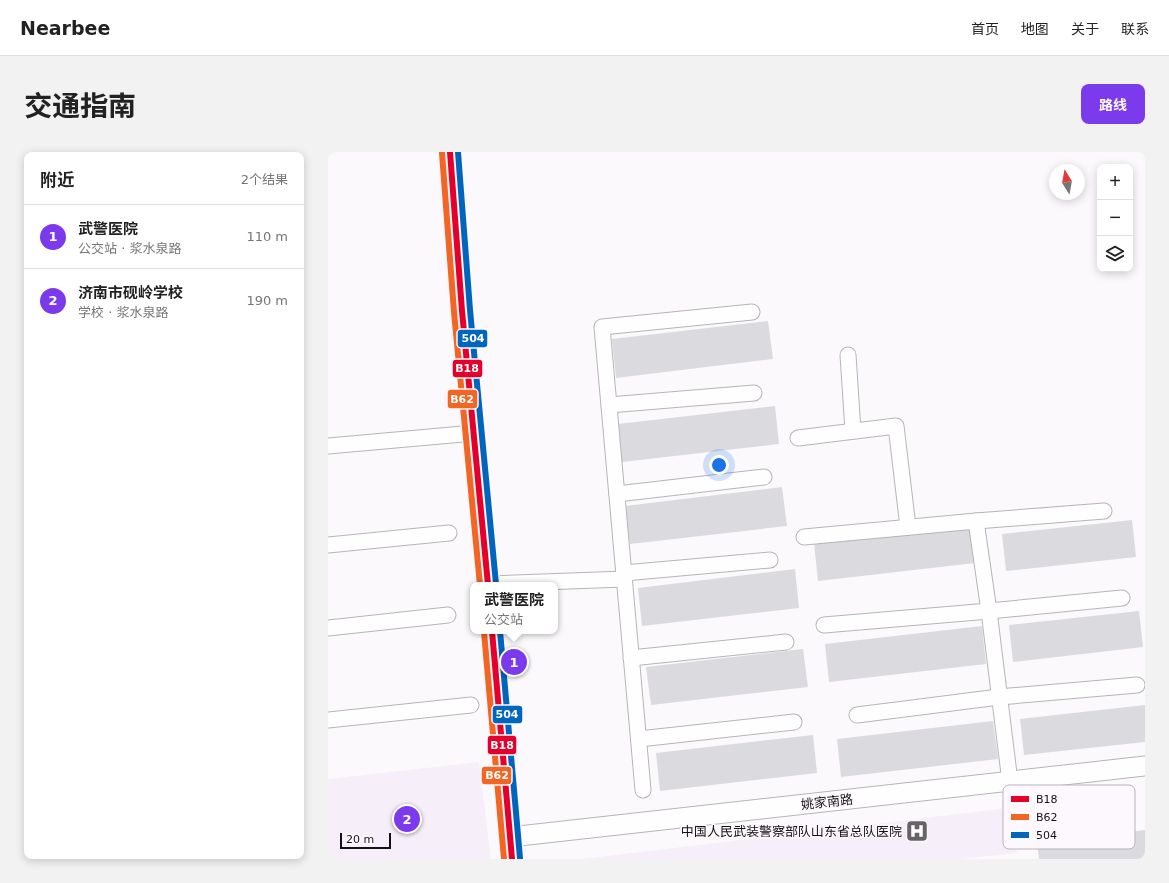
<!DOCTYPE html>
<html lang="zh">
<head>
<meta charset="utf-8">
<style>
	body { margin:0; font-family:"DejaVu Sans","Noto Sans SC",sans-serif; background:#f2f2f2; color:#222 }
	.controls { position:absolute; right:12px; top:12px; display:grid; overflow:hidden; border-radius:8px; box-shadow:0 2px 10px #0003 }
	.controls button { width:36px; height:36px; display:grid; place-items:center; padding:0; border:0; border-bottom:1px solid #e0e0e0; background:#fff; color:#222; font:20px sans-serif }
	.compass { position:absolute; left:721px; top:12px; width:36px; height:36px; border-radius:50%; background:#fff; box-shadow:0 2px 10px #0003; rotate:349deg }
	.scale { position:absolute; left:12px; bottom:10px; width:51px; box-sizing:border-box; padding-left:4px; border:2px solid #151116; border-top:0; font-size:11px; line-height:14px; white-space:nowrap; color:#151116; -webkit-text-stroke:3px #fdf8fe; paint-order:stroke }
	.you { position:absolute; left:391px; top:313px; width:14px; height:14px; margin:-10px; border:3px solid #fff; border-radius:50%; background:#1a73e8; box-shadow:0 0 0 6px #1a73e833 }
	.badge { display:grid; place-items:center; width:26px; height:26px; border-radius:50%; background:#7c3aed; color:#fff; font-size:13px; font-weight:700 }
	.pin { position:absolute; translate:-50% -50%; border:2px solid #fff; box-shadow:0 1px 4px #0006 }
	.popup { position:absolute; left:142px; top:430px; width:88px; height:52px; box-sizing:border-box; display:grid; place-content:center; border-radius:8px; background:#fff; filter:drop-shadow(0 1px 3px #0005); font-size:13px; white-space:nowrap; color:#767676 }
	.popup b { font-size:15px; color:#222 }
	.popup::after { content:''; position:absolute; left:50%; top:100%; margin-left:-8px; border:8px solid transparent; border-top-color:#fff }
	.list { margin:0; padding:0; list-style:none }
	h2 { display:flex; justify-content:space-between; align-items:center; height:52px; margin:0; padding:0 16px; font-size:17px }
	h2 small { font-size:13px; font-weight:400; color:#767676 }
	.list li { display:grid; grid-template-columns:26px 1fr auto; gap:12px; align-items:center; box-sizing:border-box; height:64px; padding:0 16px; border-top:1px solid #e0e0e0 }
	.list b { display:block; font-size:15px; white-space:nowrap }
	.list p { margin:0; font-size:13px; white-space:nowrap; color:#767676 }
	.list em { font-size:13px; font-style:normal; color:#767676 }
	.icon { flex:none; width:22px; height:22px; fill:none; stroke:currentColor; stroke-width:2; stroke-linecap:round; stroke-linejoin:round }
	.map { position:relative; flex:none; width:817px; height:707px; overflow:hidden; border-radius:8px }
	header { display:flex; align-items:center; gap:24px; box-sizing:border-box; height:56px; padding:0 20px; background:#fff; border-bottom:1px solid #e0e0e0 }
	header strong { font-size:19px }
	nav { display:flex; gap:22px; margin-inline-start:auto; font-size:14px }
	.intro { display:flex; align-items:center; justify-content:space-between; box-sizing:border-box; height:96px; padding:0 24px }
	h1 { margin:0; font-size:28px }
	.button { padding:10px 18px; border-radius:8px; background:#7c3aed; color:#fff; font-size:14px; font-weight:700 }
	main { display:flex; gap:24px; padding:0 24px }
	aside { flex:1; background:#fff; border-radius:8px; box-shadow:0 2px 10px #0003 }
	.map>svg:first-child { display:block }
	.built { fill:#f6eef9 }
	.building { fill:#dbdadf }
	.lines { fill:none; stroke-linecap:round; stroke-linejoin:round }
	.minor-casing { stroke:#b7b4b8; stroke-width:17 }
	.tertiary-casing { stroke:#b7b4b8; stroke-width:21 }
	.secondary-casing { stroke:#b7b4b8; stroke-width:23 }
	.minor { stroke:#fffeff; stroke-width:15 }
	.tertiary { stroke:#fffeff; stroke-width:19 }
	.secondary { stroke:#fffeff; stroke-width:21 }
	.bus-1-casing { stroke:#fdf8fe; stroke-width:9 }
	.bus-2-casing { stroke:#fdf8fe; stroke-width:9 }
	.bus-3-casing { stroke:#fdf8fe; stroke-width:9 }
	.bus-1 { stroke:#e4002b; stroke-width:6 }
	.bus-2 { stroke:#f26522; stroke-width:6 }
	.bus-3 { stroke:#0065bd; stroke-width:6 }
	.labels { text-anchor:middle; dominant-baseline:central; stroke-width:3; stroke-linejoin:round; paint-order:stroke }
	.street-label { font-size:13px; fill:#151116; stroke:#fdf8fe }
	.poi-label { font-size:13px; fill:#151116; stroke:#fdf8fe; text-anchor:end }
	.key { fill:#fdf8fe; stroke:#b7b3b8; stroke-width:1 }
	.key-label { font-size:11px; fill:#151116 }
	.line-badge { stroke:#fdf8fe; stroke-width:1.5 }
	.badge-label { font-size:11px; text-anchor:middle; font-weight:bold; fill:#fff }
</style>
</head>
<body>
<header>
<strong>Nearbee</strong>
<nav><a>首页</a><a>地图</a><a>关于</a><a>联系</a></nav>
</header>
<div class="intro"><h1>交通指南</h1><a class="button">路线</a></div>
<main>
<aside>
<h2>附近<small>2个结果</small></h2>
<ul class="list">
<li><span class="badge">1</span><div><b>武警医院</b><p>公交站 · 浆水泉路</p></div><em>110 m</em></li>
<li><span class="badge">2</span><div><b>济南市砚岭学校</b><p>学校 · 浆水泉路</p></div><em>190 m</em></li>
</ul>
</aside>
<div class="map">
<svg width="817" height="707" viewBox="0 0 817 707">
	<rect width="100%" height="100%" fill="#fcf9fd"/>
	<g class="built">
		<polygon points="151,610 163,707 0,707 0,627"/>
		<polygon points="680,656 689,701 632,707 254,707"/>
	</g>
	<g class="building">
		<polygon points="440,169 445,207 288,226 284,187"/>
		<polygon points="447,254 451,292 294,310 290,272"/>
		<polygon points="454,335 459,374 302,392 297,354"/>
		<polygon points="804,368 808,405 678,419 674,382"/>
		<polygon points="643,373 647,411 490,429 486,391"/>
		<polygon points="467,417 471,456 314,474 310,436"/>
		<polygon points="811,459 815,495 685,510 681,473"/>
		<polygon points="654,474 658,512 501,530 497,492"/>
		<polygon points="475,497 480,535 323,553 318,515"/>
		<polygon points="817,553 817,590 696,603 692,567"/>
		<polygon points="665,569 670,607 513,625 509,587"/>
		<polygon points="485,583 489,621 332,639 328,601"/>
		<polygon points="817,678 817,707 711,707 709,691"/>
	</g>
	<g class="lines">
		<g class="minor-casing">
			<g id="minor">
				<polyline points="520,203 525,279"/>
				<polyline points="281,253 426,241"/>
				<polyline points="470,286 568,274 580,375"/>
				<polyline points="0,294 146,281"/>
				<polyline points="289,342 436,325"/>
				<polyline points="648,369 661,459 682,630"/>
				<polyline points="476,385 648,369 776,359"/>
				<polyline points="0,393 121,381"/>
				<polyline points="296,421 442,408"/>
				<polyline points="160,432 297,427"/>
				<polyline points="496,473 661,459 794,446"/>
				<polyline points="0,476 120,463"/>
				<polyline points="303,506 458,490"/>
				<polyline points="529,563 671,545 809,533"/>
				<polyline points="0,568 143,553"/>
				<polyline points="311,587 466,570"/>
				<polyline points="315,638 274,175 424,160"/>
			</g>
		</g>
		<g class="tertiary-casing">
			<polyline id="tertiary" points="182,685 817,614"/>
		</g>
		<g class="secondary-casing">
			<g id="secondary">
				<polyline points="122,0 134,159 160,433"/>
				<polyline points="164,479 184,707"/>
			</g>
		</g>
		<use href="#minor" class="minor"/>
		<use href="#tertiary" class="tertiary"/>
		<use href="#secondary" class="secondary"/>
		<g class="bus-1-casing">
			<g id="bus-1">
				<polyline points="122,0 134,159 160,433"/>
				<polyline points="164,479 184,707"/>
			</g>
		</g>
		<g class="bus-2-casing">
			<g id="bus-2">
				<polyline points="114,1 126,160 152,433"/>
				<polyline points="156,480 176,707"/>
			</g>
		</g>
		<g class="bus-3-casing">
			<g id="bus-3">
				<polyline points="130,0 142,158 168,432"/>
				<polyline points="172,479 192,706"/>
			</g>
		</g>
		<use href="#bus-1" class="bus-1"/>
		<use href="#bus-2" class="bus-2"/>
		<use href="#bus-3" class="bus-3"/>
	</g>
	<defs>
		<g id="hospital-square" transform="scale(1.15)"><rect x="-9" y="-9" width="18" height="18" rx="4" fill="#666267" stroke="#fdf8fe"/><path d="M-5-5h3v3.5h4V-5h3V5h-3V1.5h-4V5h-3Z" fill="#fff"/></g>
	</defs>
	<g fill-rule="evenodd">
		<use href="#hospital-square" x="589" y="679"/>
	</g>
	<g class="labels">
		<g class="street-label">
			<text transform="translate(499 650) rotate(-6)">姚家南路</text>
		</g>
		<g class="poi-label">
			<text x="574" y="679">中国人民武装警察部队山东省总队医院</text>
		</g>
	</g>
	<rect x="675" y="633" width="132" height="64" rx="6" class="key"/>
	<rect x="683" y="644" width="18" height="6" fill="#e4002b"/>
	<rect x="683" y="662" width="18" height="6" fill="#f26522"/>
	<rect x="683" y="680" width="18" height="6" fill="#0065bd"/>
	<g class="key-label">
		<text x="708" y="651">B18</text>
		<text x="708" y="669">B62</text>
		<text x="708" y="687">504</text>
	</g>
	<g class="line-badge">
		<rect x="129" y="177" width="31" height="19" rx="4" fill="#0065bd"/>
		<rect x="124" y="207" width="31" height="19" rx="4" fill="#e4002b"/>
		<rect x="119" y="237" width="31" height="20" rx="4" fill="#f26522"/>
		<rect x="164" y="553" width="31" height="19" rx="4" fill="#0065bd"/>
		<rect x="159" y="583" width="30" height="20" rx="4" fill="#e4002b"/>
		<rect x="153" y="614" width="31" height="19" rx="4" fill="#f26522"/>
	</g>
	<g class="badge-label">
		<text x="145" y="190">504</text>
		<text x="139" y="220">B18</text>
		<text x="134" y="251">B62</text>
		<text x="179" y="566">504</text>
		<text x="174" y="597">B18</text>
		<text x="169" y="627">B62</text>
	</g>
</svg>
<div class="controls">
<button>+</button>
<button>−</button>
<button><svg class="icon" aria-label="layers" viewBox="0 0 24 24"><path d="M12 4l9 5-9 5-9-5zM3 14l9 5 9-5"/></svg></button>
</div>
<svg class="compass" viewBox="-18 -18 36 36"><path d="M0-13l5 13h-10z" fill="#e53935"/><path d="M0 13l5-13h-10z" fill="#767676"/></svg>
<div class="scale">20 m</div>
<div class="you"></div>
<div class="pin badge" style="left:186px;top:510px">1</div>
<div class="popup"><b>武警医院</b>公交站</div>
<div class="pin badge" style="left:79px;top:667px">2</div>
</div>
</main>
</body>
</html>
